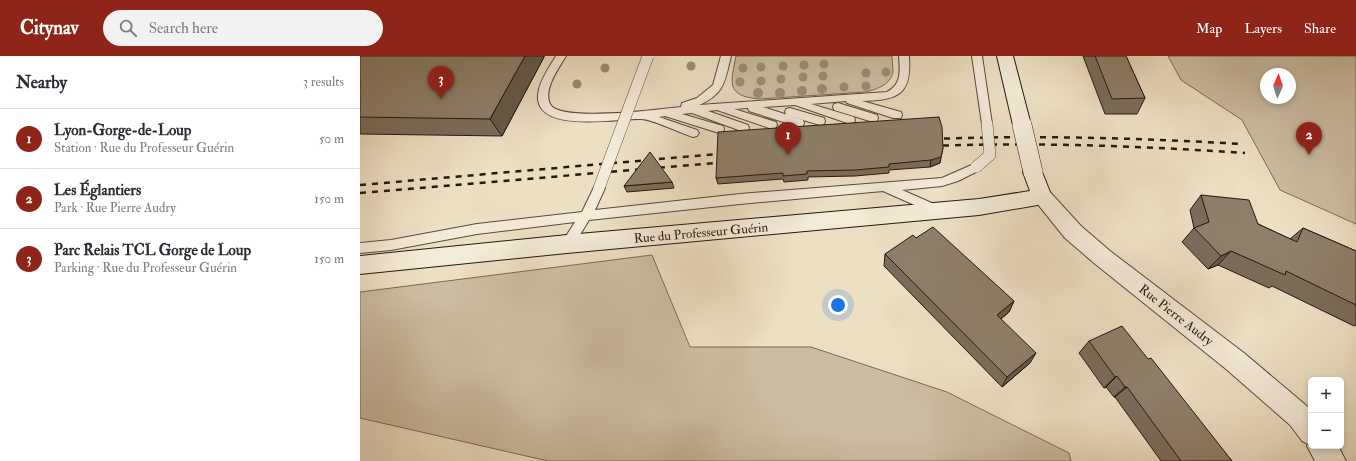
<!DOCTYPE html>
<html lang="en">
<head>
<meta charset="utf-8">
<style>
	body { margin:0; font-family:"IM FELL Double Pica",serif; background:#f2f2f3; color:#2b2b33 }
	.controls { position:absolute; right:12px; bottom:12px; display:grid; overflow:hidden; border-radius:6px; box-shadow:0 2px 6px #0003 }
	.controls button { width:36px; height:36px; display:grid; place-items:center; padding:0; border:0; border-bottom:1px solid #e1e1e2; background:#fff; color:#2b2b33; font:20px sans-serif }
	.compass { position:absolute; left:900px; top:12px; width:36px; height:36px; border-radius:50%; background:#fff; box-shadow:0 2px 6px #0003; rotate:3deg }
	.you { position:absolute; left:478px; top:249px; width:14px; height:14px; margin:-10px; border:3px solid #fff; border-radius:50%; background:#1a73e8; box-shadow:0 0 0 6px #1a73e833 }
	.badge { display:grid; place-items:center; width:26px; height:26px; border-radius:50%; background:#8f2418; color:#fff; font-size:13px; font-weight:700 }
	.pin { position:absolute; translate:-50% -33px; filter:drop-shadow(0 1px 2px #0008) }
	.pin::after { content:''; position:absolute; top:21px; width:14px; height:12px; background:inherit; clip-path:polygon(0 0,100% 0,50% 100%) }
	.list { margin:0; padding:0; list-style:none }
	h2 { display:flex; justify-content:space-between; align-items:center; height:52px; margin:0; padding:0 16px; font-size:17px }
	h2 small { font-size:13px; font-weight:400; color:#7c7c81 }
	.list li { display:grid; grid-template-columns:26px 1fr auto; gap:12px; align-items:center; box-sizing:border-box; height:60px; padding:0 16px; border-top:1px solid #e1e1e2 }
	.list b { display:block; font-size:15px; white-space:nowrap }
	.list p { margin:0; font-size:13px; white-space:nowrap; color:#7c7c81 }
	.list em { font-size:13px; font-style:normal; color:#7c7c81 }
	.icon { flex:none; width:22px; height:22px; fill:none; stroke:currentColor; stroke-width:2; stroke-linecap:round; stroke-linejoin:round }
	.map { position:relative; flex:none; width:996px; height:405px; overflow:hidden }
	header { display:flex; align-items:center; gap:24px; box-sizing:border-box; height:56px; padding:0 20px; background:#8f2418; color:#fff }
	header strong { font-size:19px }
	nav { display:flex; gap:22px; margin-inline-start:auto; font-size:14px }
	.search { width:280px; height:36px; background:#f2f2f3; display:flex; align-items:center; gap:10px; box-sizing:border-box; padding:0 14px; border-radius:22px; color:#7c7c81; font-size:15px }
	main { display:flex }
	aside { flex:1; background:#fff }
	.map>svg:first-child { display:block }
	.green { fill:#cbbda3; stroke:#796a57; fill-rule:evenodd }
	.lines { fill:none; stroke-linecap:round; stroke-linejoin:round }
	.service-casing { stroke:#584a39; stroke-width:2 }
	.tertiary-casing { stroke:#584a39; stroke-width:2 }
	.secondary-casing { stroke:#27180b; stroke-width:2 }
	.service { fill:#f3ead7; fill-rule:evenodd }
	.tertiary { fill:#f3ead7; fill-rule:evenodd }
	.secondary { fill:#f3ead7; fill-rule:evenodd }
	.rail { stroke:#27180b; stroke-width:2.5; stroke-dasharray:6 6; stroke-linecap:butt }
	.service-bridge-casing { stroke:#584a39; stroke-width:12; stroke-linecap:butt }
	.secondary-bridge-casing { stroke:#27180b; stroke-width:20; stroke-linecap:butt }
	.service-bridge { stroke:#f3ead7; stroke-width:11 }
	.secondary-bridge { stroke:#f3ead7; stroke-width:19 }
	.tree { fill:#9b8d77 }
	.wall { fill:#796d5b; stroke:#27180b }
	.shaded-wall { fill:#63594a; stroke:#27180b }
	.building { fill:#8d7f6a; stroke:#27180b }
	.labels { text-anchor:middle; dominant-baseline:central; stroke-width:4; stroke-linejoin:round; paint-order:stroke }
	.street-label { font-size:13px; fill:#27180b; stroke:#f3ead7 }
</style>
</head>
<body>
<header>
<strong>Citynav</strong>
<div class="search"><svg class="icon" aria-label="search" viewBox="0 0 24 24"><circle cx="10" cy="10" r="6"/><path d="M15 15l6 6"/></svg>Search here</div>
<nav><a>Map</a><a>Layers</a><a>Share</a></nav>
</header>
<main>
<aside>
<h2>Nearby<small>3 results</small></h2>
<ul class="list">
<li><span class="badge">1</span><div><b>Lyon-Gorge-de-Loup</b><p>Station · Rue du Professeur Guérin</p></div><em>50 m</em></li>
<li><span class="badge">2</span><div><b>Les Églantiers</b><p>Park · Rue Pierre Audry</p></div><em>150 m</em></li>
<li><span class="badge">3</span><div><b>Parc Relais TCL Gorge de Loup</b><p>Parking · Rue du Professeur Guérin</p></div><em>150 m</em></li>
</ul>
</aside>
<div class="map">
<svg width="996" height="405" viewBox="0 0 996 405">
	<rect width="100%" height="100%" fill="#ecdfc2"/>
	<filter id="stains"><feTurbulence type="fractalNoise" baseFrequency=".005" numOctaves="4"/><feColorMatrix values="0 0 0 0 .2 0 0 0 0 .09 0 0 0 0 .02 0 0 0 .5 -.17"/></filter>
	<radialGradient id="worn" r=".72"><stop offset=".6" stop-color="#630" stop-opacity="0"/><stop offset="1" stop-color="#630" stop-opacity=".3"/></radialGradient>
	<g class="green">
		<path d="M376,0H532C532,5 533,11 533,16C531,29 515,34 505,36L399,43C365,40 371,26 376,0Z"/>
		<path d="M808,0H996V168L920,134L882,64L821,24ZM906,18H930V42H906Z"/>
		<polygon points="292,199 330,291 451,291 587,336 709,397 711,405 188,405 0,362 0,236"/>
	</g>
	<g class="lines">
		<g class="service-casing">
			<g id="service">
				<path d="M196,0H206C199,12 183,33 190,48C199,67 301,53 321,51L322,47L337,42L353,29L361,0H371C365,24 365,38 339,49L527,36C542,28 540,15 539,0H549C552,39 538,44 502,45L541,56L542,59L541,62H533L487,47L486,45L451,48L494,61L495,64L494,67L490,68L435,49L403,51L443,64L444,67L443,70L439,71L389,55L388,52L374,53L416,66L417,69L416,72L412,73L357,54L348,55L388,69L389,72L388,75L384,76L332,57L322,58L363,70L364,73L363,76L359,77L305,60L299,61L337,74L339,77L337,80L333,81C320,77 292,63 281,63C258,62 167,80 179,33C182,21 190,10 196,0Z"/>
				<polygon points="612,0 622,0 632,68 631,71 623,71 622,68"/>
				<polygon points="478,47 517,59 518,62 517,65 513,66 474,54 473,51 474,48"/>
				<polygon points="430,52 464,62 465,65 464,68 460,69 426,59 425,56 426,53"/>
				<polygon points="616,107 620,108 622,111 620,114 598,125 582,130 542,134 581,151 583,154 581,157 577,159 523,135 380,148 229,164 212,192 207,193 202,192 201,188 215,166 117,178 31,194 0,197 0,187 31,184 117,168 222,156 235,129 239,127 243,129 245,132 235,154 380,138 582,122"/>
			</g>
		</g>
		<g class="tertiary-casing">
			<polygon id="tertiary" points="682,133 689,135 721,170 750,195 884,297 948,351 951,354 951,390 978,390 986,405 955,405 947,390 948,388 942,385 930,369 866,313 734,207 705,182 672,141 675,135"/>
		</g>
		<g class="secondary-casing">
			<g id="secondary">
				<polygon points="637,0 653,0 671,69 669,74 662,75 655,74 653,69"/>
				<polygon points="673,109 680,111 692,141 689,147 619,159 207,197 0,218 0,200 207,179 619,143 670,135 663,116 666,111"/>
			</g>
		</g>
		<use href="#service" class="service"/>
		<use href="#tertiary" class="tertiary"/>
		<use href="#secondary" class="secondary"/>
		<g class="rail">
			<path d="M572,83C676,79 779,82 882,88"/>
			<path d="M571,90C676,86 780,90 885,97"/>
			<polyline points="0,129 369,97"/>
			<polyline points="0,137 368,106"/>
		</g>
		<g class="service-bridge-casing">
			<g id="service-bridge">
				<polyline points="616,111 630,99 627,68"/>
				<polyline points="239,132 288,0"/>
			</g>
		</g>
		<g class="secondary-bridge-casing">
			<polyline id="secondary-bridge" points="662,69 673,116"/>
		</g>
		<use href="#service-bridge" class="service-bridge"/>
		<use href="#secondary-bridge" class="secondary-bridge"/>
	</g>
	<g class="tree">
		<circle cx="464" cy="8" r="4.5"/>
		<circle cx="444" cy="9" r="4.5"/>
		<circle cx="331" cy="10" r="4.5"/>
		<circle cx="423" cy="10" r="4.5"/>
		<circle cx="401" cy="11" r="4.5"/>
		<circle cx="245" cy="12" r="4.5"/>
		<circle cx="383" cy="12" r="4.5"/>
		<circle cx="526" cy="16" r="4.5"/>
		<circle cx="506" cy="17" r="4.5"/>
		<circle cx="463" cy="20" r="4.5"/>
		<circle cx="443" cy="21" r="4.5"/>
		<circle cx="421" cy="23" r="4.5"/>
		<circle cx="401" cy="25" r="4.5"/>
		<circle cx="380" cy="26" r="4.5"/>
		<circle cx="217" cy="28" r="4.5"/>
		<circle cx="506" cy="30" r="4.5"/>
		<circle cx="484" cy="31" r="4.5"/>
		<circle cx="462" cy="33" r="5"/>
		<circle cx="442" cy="35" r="5"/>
		<circle cx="398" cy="37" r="5"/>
		<circle cx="420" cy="37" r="5"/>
	</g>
	<g class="wall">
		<polygon points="0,0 184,0 184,1 142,80 0,78"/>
		<polygon points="723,0 766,0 785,42 777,58 745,58"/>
		<polygon points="579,61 580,107 570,111 529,114 529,117 495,120 448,121 448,124 424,126 423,123 358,128 356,122"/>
		<polygon points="312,126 314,132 267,136 264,130"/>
		<polygon points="841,139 898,168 930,183 943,172 996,195 996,269 994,270 912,230 909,232 858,209 848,213 822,186 834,172 830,154"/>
		<polygon points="556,182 654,245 649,256 641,263 670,307 642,331 524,210 525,198"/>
		<polygon points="729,285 788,303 872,405 801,405 755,341 754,341 746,331 744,332 719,297"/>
	</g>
	<g class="shaded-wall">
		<polygon points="165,0 184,0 184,1 142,80 130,63"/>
		<polygon points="583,92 580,107 570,111 571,104"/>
		<polygon points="871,195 858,209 848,213 861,200"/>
		<polygon points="654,245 649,256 632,270 637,259"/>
		<polygon points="676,297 670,307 642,331 647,321"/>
		<polygon points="757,320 746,331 744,332 755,321"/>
		<polygon points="765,331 767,331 755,341 754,341"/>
	</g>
	<g class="building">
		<polygon points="0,0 165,0 130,63 0,61"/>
		<polygon points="735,0 766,0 785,42 752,43"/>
		<polygon points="579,61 582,71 583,92 581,101 571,104 529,108 529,111 495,114 447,115 447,118 423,120 423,117 356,122 358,76"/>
		<polygon points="290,96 312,126 264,130"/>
		<polygon points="841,139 889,144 898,168 937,186 943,172 996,195 996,249 926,215 925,219 871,195 861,200 834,172 849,166"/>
		<polygon points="573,171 654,245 637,259 676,297 647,321 525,198 553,179 556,182"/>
		<polygon points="762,270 788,303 791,302 872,405 821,405 767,331 765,331 757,320 755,321 729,285"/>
	</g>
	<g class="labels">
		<g class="street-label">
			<text transform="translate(341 177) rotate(-5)">Rue du Professeur Guérin</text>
			<text transform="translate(816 259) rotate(38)">Rue Pierre Audry</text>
		</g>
	</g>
	<rect width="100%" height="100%" filter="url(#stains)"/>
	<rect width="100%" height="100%" fill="url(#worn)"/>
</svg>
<div class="controls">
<button>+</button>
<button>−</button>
</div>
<svg class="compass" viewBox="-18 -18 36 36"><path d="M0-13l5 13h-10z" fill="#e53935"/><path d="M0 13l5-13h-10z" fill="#7c7c81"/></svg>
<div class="you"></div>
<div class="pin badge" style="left:428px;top:99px">1</div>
<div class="pin badge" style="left:949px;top:99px">2</div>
<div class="pin badge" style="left:81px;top:43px">3</div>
</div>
</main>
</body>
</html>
